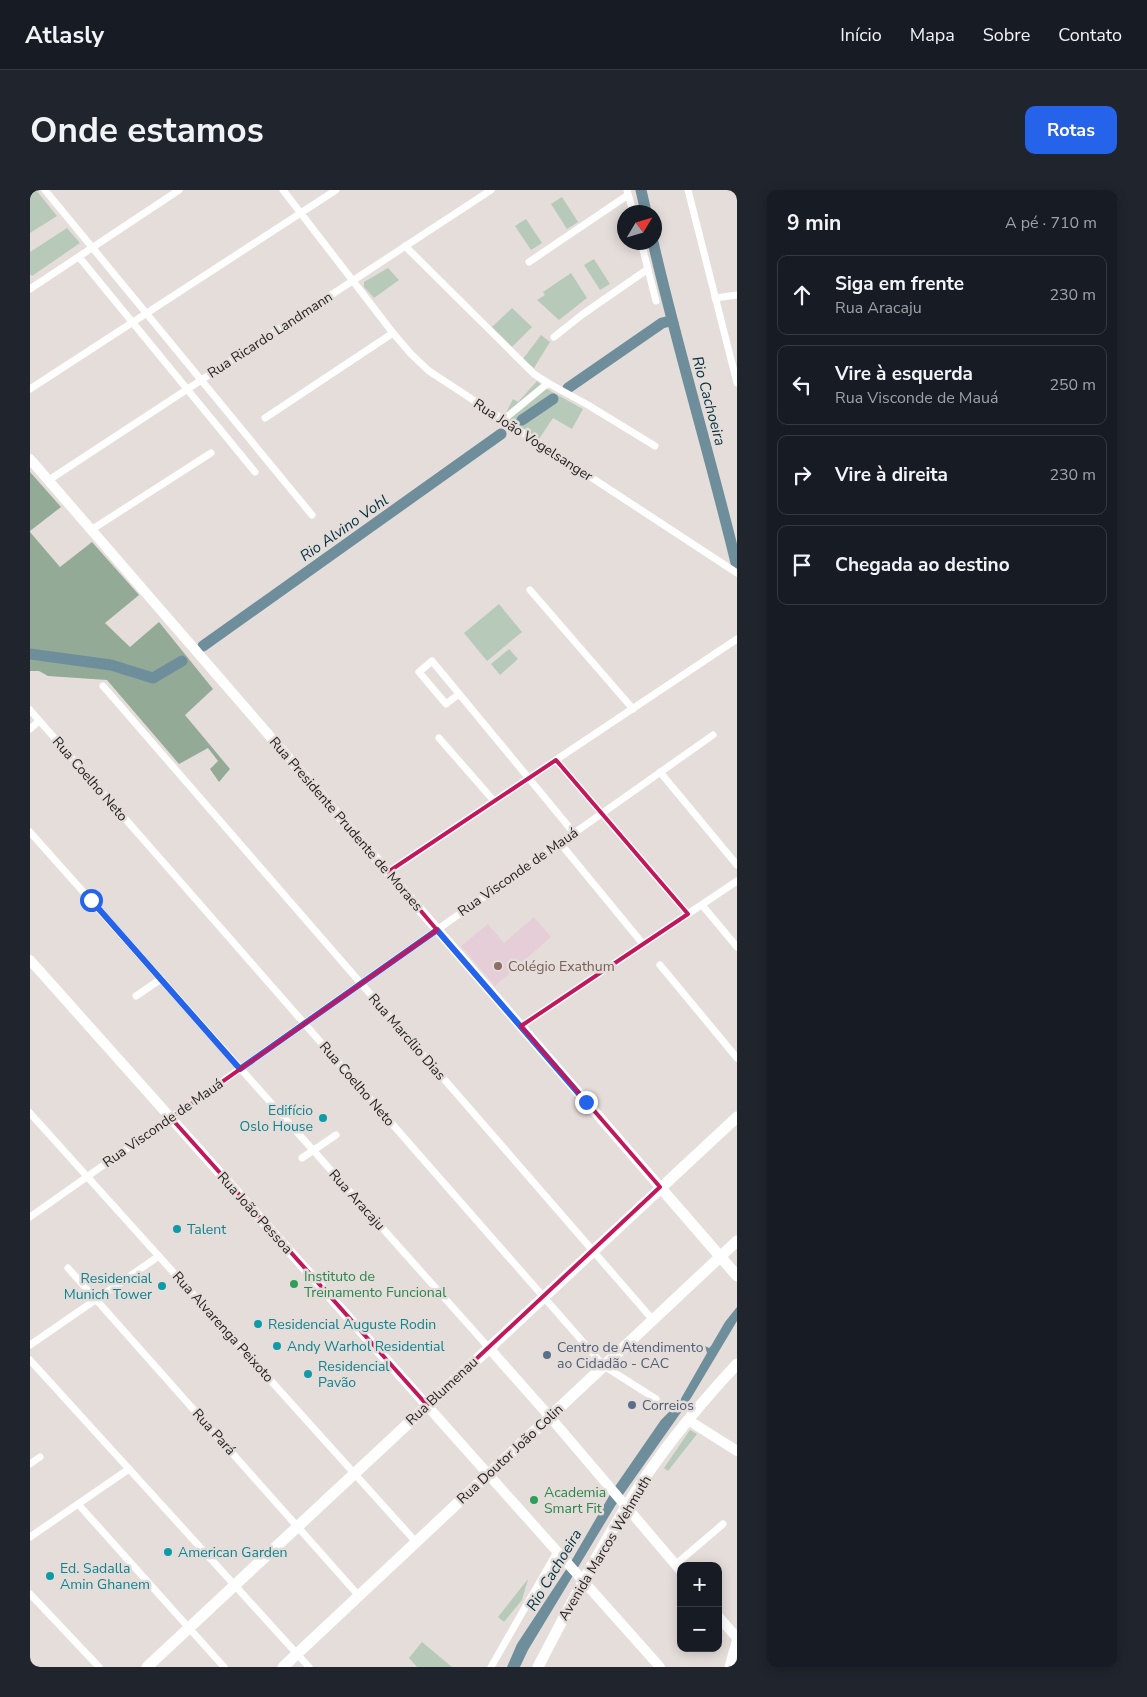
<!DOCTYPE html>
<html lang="pt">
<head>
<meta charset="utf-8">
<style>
	body { margin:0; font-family:"Nunito Sans",sans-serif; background:#20242c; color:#f1f3f6 }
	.controls { position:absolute; right:15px; bottom:15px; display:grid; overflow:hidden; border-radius:10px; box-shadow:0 2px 12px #0003 }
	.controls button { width:45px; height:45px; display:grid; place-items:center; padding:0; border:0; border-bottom:1px solid #363941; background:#171b24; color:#f1f3f6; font:25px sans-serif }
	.compass { position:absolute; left:587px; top:15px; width:45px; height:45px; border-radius:50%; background:#171b24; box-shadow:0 2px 12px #0003; rotate:52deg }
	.stop { position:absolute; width:15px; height:15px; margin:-11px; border:4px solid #2563eb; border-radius:50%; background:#fff }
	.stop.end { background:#2563eb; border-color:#fff; box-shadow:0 1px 5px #0008 }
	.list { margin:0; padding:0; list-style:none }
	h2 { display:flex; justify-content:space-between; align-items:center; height:65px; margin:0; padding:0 20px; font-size:21px }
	h2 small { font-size:16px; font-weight:400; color:#9ea1a6 }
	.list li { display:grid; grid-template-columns:32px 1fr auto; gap:15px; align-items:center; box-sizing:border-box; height:80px; margin:0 10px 10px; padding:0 10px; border:1px solid #363941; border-radius:10px }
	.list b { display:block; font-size:19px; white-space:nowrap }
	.list p { margin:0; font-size:16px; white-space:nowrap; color:#9ea1a6 }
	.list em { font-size:16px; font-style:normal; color:#9ea1a6 }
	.icon { flex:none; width:28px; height:28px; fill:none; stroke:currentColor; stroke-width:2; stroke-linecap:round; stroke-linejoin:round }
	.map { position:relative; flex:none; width:707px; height:1477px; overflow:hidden; border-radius:10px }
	header { display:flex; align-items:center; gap:30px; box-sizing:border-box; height:70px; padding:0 25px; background:#171b24; border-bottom:1px solid #363941 }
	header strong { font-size:24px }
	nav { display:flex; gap:28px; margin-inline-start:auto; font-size:18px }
	.intro { display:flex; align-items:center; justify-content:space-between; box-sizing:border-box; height:120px; padding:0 30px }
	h1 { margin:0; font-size:35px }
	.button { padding:12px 22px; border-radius:10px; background:#2563eb; color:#fff; font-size:18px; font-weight:700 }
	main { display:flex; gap:30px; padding:0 30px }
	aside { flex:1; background:#171b24; border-radius:10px; box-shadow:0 2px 12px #0003 }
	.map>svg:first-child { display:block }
	.education { fill:#e6ced9 }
	.green { fill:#b7cab9 }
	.forest { fill:#93ab96 }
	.water { fill:#6f8e9b }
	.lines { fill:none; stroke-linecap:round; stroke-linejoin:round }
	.river { stroke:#6f8e9b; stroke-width:11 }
	.street { stroke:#fff; stroke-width:7 }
	.secondary { stroke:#fff; stroke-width:10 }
	.primary { stroke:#fff; stroke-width:11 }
	.route { stroke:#2563eb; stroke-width:6 }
	.marked { fill:none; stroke:#c2185b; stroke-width:4; stroke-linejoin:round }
	.education-dot { fill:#8d6e63; stroke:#e5ddda; stroke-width:2 }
	.culture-dot { fill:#0f9aa8; stroke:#e5ddda; stroke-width:2 }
	.leisure-dot { fill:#2e9e5b; stroke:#e5ddda; stroke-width:2 }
	.service-dot { fill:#5c6f8a; stroke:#e5ddda; stroke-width:2 }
	.labels { text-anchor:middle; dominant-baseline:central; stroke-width:5; stroke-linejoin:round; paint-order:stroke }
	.street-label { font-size:14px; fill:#272423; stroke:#e5ddda }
	.education-label { font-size:14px; fill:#785e54; stroke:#e5ddda; text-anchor:start }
	.culture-label { font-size:14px; fill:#0d838f; stroke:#e5ddda; text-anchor:start }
	.leisure-label { font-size:14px; fill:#27864d; stroke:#e5ddda; text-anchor:start }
	.service-label { font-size:14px; fill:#4e5e75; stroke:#e5ddda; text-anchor:start }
	.water-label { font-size:15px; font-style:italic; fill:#00303f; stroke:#e5ddda }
</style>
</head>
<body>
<header>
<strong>Atlasly</strong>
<nav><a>Início</a><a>Mapa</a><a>Sobre</a><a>Contato</a></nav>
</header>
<div class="intro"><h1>Onde estamos</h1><a class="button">Rotas</a></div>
<main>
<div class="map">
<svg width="707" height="1477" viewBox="0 0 707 1477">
	<rect width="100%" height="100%" fill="#e5ddda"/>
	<polygon class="education" points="504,727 521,747 465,796 431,756 458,734 474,753"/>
	<g class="green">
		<polygon points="0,0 6,0 27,26 0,43"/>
		<polygon points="532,7 548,32 537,39 521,14"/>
		<polygon points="496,29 512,53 501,60 485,36"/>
		<polygon points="37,38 50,53 2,86 0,84 0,62"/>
		<polygon points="564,69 580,94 570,100 554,75"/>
		<polygon points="358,78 369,90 344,108 334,97 334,92"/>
		<polygon points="541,83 557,108 529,130 507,110 515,105 513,102"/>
		<polygon points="482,118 502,137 482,157 462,137"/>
		<polygon points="511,145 520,152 504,178 493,169"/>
		<polygon points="507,191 515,198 553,219 542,239 523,228 509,249 474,227 483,209 488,212"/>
		<polygon points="469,414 492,442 457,471 434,443"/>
		<polygon points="479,459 488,469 470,485 461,474"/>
		<polygon points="660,1240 667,1244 638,1281 634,1278"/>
		<polygon points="498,1389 492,1410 474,1432 468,1427"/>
		<polygon points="392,1452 422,1477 387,1477 379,1468"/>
	</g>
	<g class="forest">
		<polygon points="0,282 31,317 0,341"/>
		<polygon points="0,342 30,377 62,352 109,405 75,433 100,457 129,432 183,499 155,525 200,579 189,592 180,579 188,571 178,558 149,574 77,490 18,486 9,481 0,481"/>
	</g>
	<polygon class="water" points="707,1117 707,1131 661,1208 585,1316 498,1460 490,1477 477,1477 487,1454 539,1375 582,1301 631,1230 649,1212 677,1163 675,1156 679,1158 681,1156 695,1132"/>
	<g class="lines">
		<g class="river">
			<polyline points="611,0 616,22"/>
			<path d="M623,52C648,161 681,268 707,377"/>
			<polyline points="538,198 632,133 640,131 643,133"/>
			<polyline points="492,230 523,209"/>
			<polyline points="173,456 471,244"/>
			<polyline points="0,464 81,475 123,488 152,471"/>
		</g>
		<g class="street">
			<polyline points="15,0 282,325"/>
			<polyline points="253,0 363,143 381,164 399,181 707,383"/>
			<polyline points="597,0 603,22"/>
			<polyline points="658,0 707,193"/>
			<polyline points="611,52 626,111"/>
			<polyline points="375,56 504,184 518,193 558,215 625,256"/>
			<polyline points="49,67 225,282"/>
			<polyline points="499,72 598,5"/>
			<polyline points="0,99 149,0"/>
			<polyline points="685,108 707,105"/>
			<polyline points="524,147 553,124 618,79"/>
			<polyline points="0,199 306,0"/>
			<polyline points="235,228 363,143"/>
			<polyline points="473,230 518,193"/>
			<polyline points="19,290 461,0"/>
			<polyline points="61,340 181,263"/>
			<polyline points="500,400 603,519"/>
			<polyline points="73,496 623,1130"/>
			<polyline points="429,504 416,514 389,482 402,471 544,643"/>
			<polyline points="0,520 574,1176 626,1209"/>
			<polyline points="0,539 9,531"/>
			<polyline points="409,548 464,611"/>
			<polyline points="526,570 658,724"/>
			<polyline points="630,582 707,675"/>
			<polyline points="0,642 459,1158"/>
			<polyline points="530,653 613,754"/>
			<polyline points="358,682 707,449"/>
			<polyline points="672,715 707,757"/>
			<polyline points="630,775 707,868"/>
			<polyline points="106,806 131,789"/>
			<polyline points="491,836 707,691"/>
			<polyline points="0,923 386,1352"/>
			<polyline points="272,968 306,945"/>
			<polyline points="0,1027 683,545"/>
			<polyline points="38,1078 329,1406"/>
			<polyline points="0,1155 129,1066"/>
			<polyline points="0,1170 279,1477"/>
			<polyline points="0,1274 10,1267"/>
			<polyline points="48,1314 194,1477"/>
			<polyline points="0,1347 99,1279"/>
			<polyline points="645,1375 693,1334"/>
			<polyline points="0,1404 69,1477"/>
			<polyline points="461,1477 527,1362"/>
		</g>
		<g class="secondary">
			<polyline points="0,269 630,997"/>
			<polyline points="0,770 630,1477"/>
			<polyline points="459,1158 520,1227 651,1381"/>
			<polyline points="658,1230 707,1261"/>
			<polyline points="688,1426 707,1448"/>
		</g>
		<g class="primary">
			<polyline points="630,997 707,1086"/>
			<polyline points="117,1477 707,927"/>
			<polyline points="253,1477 707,1051"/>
			<path d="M508,1477C536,1423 564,1369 596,1317C627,1266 666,1218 707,1174"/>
			<polyline points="700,1477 707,1452"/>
		</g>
	</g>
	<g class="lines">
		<polyline class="route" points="61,710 210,879 407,740 556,912"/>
	</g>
	<path class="marked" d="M526,570L658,724L491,836L630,997L397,1215L141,928L407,740L358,682Z"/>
	<circle class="education-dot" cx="468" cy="776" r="5"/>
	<g class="culture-dot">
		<circle cx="293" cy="928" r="5"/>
		<circle cx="147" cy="1039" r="5"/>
		<circle cx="132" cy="1096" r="5"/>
		<circle cx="228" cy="1134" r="5"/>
		<circle cx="247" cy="1156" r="5"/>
		<circle cx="278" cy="1184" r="5"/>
		<circle cx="138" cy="1362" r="5"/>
		<circle cx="20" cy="1386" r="5"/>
	</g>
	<g class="leisure-dot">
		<circle cx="264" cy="1094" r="5"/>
		<circle cx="504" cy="1310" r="5"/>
	</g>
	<g class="service-dot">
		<circle cx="517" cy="1165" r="5"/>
		<circle cx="602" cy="1215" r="5"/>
	</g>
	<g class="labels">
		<g class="street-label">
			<text transform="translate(240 145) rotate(-33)">Rua Ricardo Landmann</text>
			<text transform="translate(503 250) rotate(33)">Rua João Vogelsanger</text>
			<text transform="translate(60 589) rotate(49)">Rua Coelho Neto</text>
			<text transform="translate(316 634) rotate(49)">Rua Presidente Prudente de Moraes</text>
			<text transform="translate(488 682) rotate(-35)">Rua Visconde de Mauá</text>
			<text transform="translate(377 847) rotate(49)">Rua Marcílio Dias</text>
			<text transform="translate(327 894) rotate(49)">Rua Coelho Neto</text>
			<text transform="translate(133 933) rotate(-35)">Rua Visconde de Mauá</text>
			<text transform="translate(327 1010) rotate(48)">Rua Aracaju</text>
			<text transform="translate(225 1023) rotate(48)">Rua João Pessoa</text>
			<text transform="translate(193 1137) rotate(48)">Rua Alvarenga Peixoto</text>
			<text transform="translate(412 1201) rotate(-43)">Rua Blumenau</text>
			<text transform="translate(184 1242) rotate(48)">Rua Pará</text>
			<text transform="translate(480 1264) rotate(-43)">Rua Doutor João Colin</text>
			<text transform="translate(575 1358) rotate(-59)">Avenida Marcos Wehmuth</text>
		</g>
		<g class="education-label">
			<text x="478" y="776">Colégio Exathum</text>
		</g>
		<g class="culture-label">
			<text x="283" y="920" text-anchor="end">Edifício<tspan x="283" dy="16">Oslo House</tspan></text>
			<text x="157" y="1039">Talent</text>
			<text x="122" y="1088" text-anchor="end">Residencial<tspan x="122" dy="16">Munich Tower</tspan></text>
			<text x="238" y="1134">Residencial Auguste Rodin</text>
			<text x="257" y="1156">Andy Warhol Residential</text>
			<text x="288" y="1176">Residencial<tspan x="288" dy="16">Pavão</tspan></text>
			<text x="148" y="1362">American Garden</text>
			<text x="30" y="1378">Ed. Sadalla<tspan x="30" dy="16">Amin Ghanem</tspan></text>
		</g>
		<g class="leisure-label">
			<text x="274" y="1086">Instituto de<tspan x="274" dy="16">Treinamento Funcional</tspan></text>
			<text x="514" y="1302">Academia<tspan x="514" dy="16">Smart Fit</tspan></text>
		</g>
		<g class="service-label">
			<text x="527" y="1157">Centro de Atendimento<tspan x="527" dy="16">ao Cidadão - CAC</tspan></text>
			<text x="612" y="1215">Correios</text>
		</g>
		<g class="water-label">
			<text transform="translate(679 211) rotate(75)">Rio Cachoeira</text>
			<text transform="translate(314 338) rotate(-35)">Rio Alvino Vohl</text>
			<text transform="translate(524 1380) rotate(-59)">Rio Cachoeira</text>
		</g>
	</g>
</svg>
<div class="controls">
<button>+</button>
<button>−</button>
</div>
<svg class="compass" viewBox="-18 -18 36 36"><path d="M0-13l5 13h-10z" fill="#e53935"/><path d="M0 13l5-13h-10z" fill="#9ea1a6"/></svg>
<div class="stop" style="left:61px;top:710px"></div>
<div class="stop end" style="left:556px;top:912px"></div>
</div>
<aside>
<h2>9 min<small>A pé · 710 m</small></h2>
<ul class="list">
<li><svg class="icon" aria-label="ahead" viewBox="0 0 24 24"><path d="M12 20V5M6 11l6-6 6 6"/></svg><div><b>Siga em frente</b><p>Rua Aracaju</p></div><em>230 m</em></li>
<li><svg class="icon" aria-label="left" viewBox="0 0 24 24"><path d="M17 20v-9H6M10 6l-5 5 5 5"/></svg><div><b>Vire à esquerda</b><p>Rua Visconde de Mauá</p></div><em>250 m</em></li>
<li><svg class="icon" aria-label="right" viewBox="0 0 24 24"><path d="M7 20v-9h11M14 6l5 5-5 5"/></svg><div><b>Vire à direita</b></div><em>230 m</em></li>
<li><svg class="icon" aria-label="arrive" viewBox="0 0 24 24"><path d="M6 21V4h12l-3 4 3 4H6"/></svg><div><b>Chegada ao destino</b></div></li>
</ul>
</aside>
</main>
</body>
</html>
